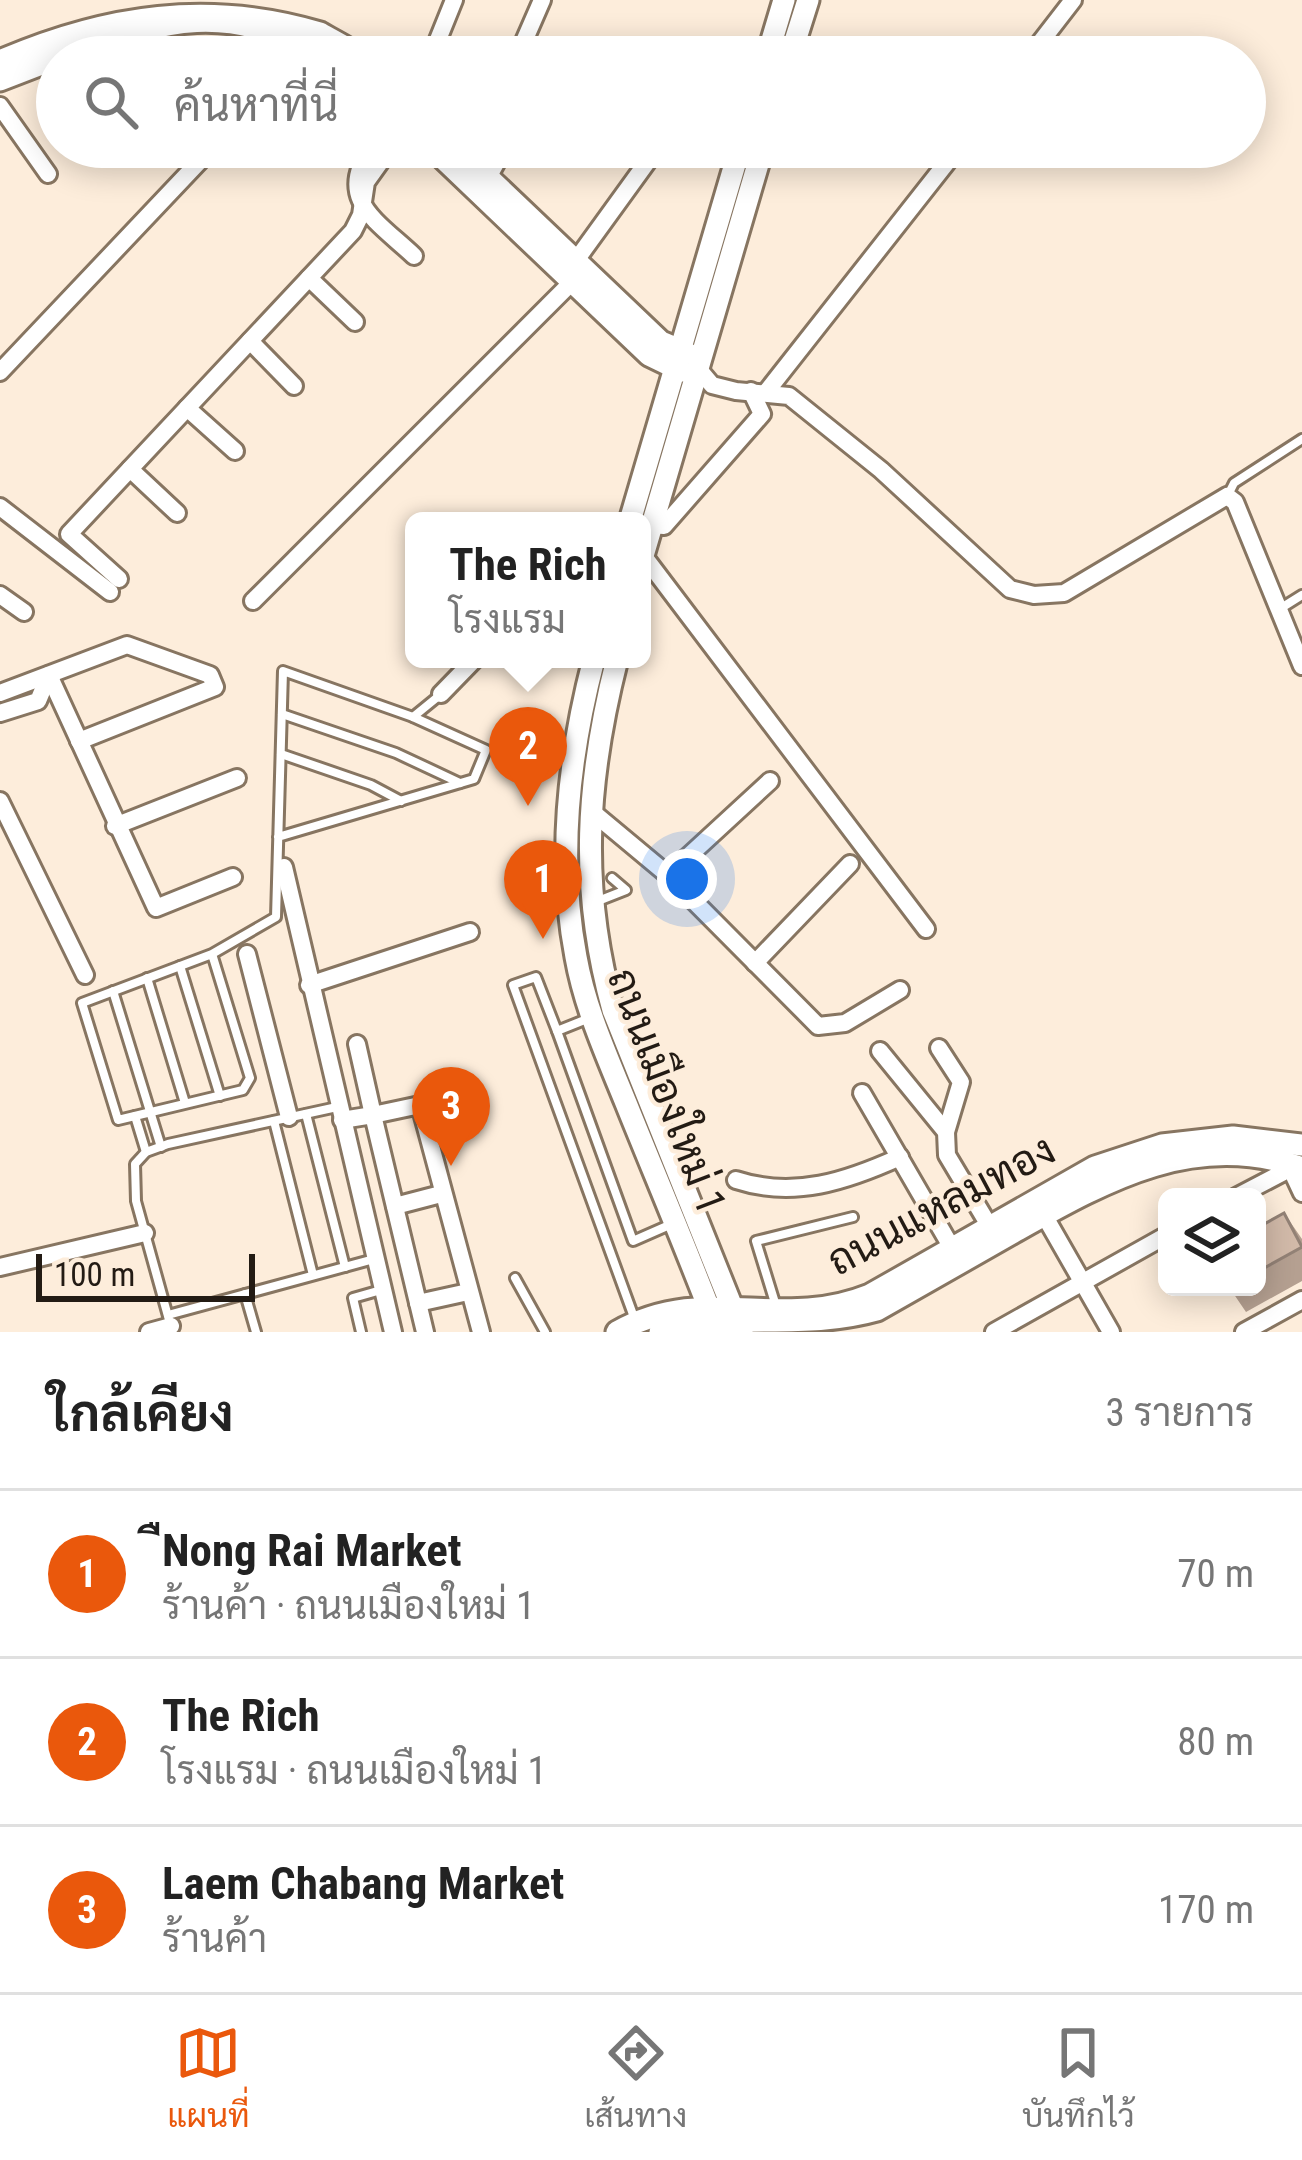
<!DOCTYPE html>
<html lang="th">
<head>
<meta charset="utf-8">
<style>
	body { margin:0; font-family:"Roboto Condensed",Sarabun,sans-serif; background:#f2f2f2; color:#222 }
	.controls { position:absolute; right:36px; bottom:36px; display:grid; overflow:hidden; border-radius:18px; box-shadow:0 6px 30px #0003 }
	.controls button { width:108px; height:108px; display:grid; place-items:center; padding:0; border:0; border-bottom:3px solid #e0e0e0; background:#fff; color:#222; font:60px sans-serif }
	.scale { position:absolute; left:36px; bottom:30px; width:219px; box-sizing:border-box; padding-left:12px; border:6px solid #231b14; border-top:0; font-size:33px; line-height:42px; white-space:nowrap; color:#231b14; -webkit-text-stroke:9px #fdeddb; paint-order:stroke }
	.you { position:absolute; left:687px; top:879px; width:42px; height:42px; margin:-30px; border:9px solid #fff; border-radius:50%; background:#1a73e8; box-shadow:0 0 0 18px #1a73e833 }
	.badge { display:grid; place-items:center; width:78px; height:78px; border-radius:50%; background:#ea580c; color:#fff; font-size:39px; font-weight:700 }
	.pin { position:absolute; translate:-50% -99px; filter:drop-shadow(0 3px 6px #0008) }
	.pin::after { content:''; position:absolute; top:63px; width:42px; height:36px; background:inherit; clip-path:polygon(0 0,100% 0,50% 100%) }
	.popup { position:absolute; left:405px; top:512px; width:246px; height:156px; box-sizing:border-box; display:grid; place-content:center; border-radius:18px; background:#fff; filter:drop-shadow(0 3px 9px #0005); font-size:39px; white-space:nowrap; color:#767676 }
	.popup b { font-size:45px; color:#222 }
	.popup::after { content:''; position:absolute; left:50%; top:100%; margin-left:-24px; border:24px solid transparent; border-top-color:#fff }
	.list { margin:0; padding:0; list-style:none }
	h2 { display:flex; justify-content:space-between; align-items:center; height:156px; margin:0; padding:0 48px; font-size:51px }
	h2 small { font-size:39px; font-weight:400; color:#767676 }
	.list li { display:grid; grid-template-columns:78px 1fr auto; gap:36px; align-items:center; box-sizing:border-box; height:168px; padding:0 48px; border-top:3px solid #e0e0e0 }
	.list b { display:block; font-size:45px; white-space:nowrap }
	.list p { margin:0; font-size:39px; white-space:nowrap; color:#767676 }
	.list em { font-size:39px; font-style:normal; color:#767676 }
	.icon { flex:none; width:66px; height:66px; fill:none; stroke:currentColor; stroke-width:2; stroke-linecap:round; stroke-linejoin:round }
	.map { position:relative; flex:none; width:1302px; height:1332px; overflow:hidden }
	.search { position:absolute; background:#fff; box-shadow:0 6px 30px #0003; left:36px; right:36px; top:36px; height:132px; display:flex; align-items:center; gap:30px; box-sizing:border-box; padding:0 42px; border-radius:66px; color:#767676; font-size:45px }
	.sheet { height:660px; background:#fff }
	nav { display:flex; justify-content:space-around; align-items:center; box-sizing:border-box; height:168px; border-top:3px solid #e0e0e0; background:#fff; font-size:33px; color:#767676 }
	nav a { display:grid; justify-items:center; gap:6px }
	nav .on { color:#ea580c }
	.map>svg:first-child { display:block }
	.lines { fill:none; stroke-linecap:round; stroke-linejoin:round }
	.service-casing { stroke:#877561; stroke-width:14 }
	.minor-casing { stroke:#877561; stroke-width:22 }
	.tertiary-casing { stroke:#877561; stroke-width:27 }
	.service { stroke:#fff; stroke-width:8 }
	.minor { stroke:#fff; stroke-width:16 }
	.tertiary { stroke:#fff; stroke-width:21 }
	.wall { fill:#b5a091 }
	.building { fill:#d2baa9; stroke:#938276; stroke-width:3 }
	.labels { text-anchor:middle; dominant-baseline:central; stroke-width:9; stroke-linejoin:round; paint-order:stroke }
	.street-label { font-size:42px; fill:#231b14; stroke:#fdeddb }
</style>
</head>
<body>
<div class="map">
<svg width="1302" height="1332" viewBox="0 0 1302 1332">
	<rect width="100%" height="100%" fill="#fdeddb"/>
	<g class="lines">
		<g class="service-casing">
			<g id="service">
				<polyline points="1228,495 1234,483 1302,439"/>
				<polyline points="1278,610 1302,595"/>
				<polyline points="282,714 396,753 460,783"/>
				<polyline points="413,717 440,695"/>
				<polyline points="281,754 371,785 401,801"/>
				<polyline points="598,901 626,890 612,878"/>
				<path d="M212,954L250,1078L243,1090L118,1120L82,1003L212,954L276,917C278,835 281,753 283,671L413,717L486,750L474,779L278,837"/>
				<polyline points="180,966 220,1096"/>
				<polyline points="147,978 185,1103"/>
				<polyline points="113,991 161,1147"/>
				<polyline points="587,1019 557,1031 536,977 513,985 635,1320"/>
				<polyline points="557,1031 633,1241 674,1223"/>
				<polyline points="306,1114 345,1267"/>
				<polyline points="135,1116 146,1152"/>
				<polyline points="274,1121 313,1275"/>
				<polyline points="515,1278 545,1332"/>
				<polyline points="245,1294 256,1332"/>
				<polyline points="776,1306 756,1241 853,1217"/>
				<polyline points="168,1315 374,1259"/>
				<polyline points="171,1327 136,1201 135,1164 146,1152 168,1144 337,1107"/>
				<polyline points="361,1332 353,1298 381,1290"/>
			</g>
		</g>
		<g class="minor-casing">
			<g id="minor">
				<polyline points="431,57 454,0"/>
				<polyline points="522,57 522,46 542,0"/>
				<polyline points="723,57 726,54"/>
				<polyline points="1029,57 1073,0"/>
				<polyline points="0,106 48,174"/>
				<path d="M372,147C334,199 377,221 414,256"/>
				<polyline points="485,183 505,147"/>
				<polyline points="577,259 658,147"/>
				<polyline points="309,278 355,322"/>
				<polyline points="250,341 294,386"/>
				<polyline points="696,366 712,385 736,391 789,396 881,470 1010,589 1034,595 1064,593 1227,496 1235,502 1302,666"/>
				<polyline points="0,372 213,147"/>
				<polyline points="767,391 959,147"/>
				<polyline points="187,408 235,451"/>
				<polyline points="130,469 177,513"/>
				<polyline points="0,507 110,592"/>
				<polyline points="652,525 664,526 762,414 751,391"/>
				<polyline points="643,555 926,929"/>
				<polyline points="119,579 69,534 353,231 361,215 366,182 391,147"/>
				<polyline points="0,595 24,612"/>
				<polyline points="253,601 573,281"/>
				<polyline points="49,675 156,908 233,877"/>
				<polyline points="0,693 127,645 210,675 215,687 79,741"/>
				<polyline points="441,694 475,659"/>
				<polyline points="0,713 38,701 49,675"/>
				<polyline points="0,801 85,975"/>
				<polyline points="590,810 668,875 818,1026 845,1023 900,990"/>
				<polyline points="115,826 237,778"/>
				<polyline points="284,867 393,1332"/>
				<polyline points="668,875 770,781"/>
				<polyline points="247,954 289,1117"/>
				<polyline points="755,963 850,864"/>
				<polyline points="309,985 470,932"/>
				<polyline points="357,1044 373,1115 420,1105 481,1332"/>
				<polyline points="939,1048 961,1082 946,1132"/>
				<polyline points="880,1051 946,1132 947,1155 990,1227"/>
				<polyline points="862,1093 952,1248"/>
				<polyline points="342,1120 373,1115 425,1332"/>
				<path d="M736,1180C794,1199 847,1181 900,1157"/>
				<polyline points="1236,1197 1282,1173 1288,1163 1302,1193"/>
				<polyline points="395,1206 441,1194"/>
				<polyline points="1040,1208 1111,1332"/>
				<polyline points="0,1267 145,1233"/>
				<polyline points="418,1303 468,1292"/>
				<polyline points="149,1332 171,1326"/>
				<polyline points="994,1332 1167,1235"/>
				<polyline points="1244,1332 1302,1300"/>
			</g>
		</g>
		<g class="tertiary-casing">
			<g id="tertiary">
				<path d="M60,57C168,20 220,0 327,57"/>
				<polyline points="767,57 784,0"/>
				<polyline points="790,57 808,0"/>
				<path d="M0,61C106,15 210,0 320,33C333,41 348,47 359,57"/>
				<polyline points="0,80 57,58"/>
				<polyline points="431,147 649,355 682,371"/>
				<polyline points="456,147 661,342 687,353"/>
				<polyline points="630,521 740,147"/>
				<polyline points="642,559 763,147"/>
				<path d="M594,659C569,755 557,858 576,957C585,1008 607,1056 626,1103C657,1180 689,1255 718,1332"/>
				<path d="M617,659C586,781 579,887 613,1010L742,1332"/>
				<path d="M617,1332C706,1282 778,1332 870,1295L1095,1167L1162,1145L1233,1137L1302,1145"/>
				<path d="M660,1332C734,1310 798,1332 877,1310C923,1284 969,1258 1014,1232C1105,1181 1195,1129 1302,1168"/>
			</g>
		</g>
		<use href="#service" class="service"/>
		<use href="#minor" class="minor"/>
		<use href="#tertiary" class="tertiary"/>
	</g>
	<polygon class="wall" points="1284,1213 1302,1239 1302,1281 1246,1312 1229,1287 1257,1287 1257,1228"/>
	<polygon class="building" points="1284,1213 1302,1247 1257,1272 1257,1228"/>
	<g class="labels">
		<g class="street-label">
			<text transform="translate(667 1091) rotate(69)">ถนนเมืองใหม่ 1</text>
			<text transform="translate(941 1205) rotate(-28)">ถนนแหลมทอง</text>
		</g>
	</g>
</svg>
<div class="controls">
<button><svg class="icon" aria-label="layers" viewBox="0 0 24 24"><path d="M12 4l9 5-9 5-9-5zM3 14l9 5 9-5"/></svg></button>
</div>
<div class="scale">100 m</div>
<div class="you"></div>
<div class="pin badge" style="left:543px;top:939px">1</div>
<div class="pin badge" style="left:528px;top:806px">2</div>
<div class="popup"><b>The Rich</b>โรงแรม</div>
<div class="pin badge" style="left:451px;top:1166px">3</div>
<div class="search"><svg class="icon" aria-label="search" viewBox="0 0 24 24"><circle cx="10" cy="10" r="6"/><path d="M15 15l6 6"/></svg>ค้นหาที่นี่</div>
</div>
<section class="sheet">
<h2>ใกล้เคียง<small>3 รายการ</small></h2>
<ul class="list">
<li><span class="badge">1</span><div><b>ืNong Rai Market</b><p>ร้านค้า · ถนนเมืองใหม่ 1</p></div><em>70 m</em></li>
<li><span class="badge">2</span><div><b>The Rich</b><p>โรงแรม · ถนนเมืองใหม่ 1</p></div><em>80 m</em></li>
<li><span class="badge">3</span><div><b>Laem Chabang Market</b><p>ร้านค้า</p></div><em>170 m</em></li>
</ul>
</section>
<nav>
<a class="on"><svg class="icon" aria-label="map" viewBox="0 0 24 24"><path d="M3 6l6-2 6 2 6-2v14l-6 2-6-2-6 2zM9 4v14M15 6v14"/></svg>แผนที่</a>
<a><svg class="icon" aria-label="directions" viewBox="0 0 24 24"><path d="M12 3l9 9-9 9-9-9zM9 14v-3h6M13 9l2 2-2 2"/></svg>เส้นทาง</a>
<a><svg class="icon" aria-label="saved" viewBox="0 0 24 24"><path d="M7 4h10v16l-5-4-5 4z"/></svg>บันทึกไว้</a>
</nav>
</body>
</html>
